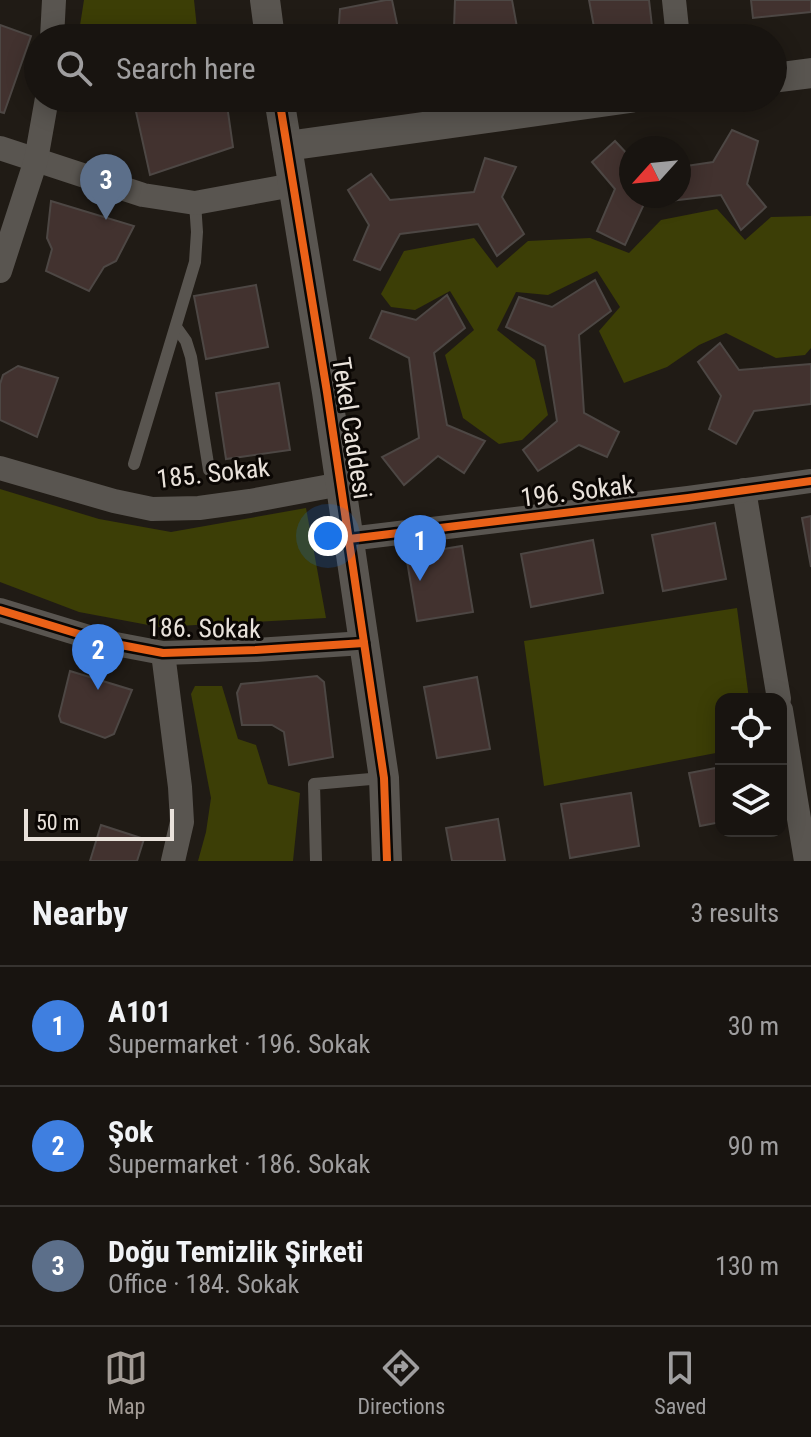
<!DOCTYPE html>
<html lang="en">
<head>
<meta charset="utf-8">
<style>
	body { margin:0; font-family:"Roboto Condensed",sans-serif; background:#211d19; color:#f1f3f6 }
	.controls { position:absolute; right:24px; bottom:24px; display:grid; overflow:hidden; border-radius:16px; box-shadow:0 4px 20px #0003 }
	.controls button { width:72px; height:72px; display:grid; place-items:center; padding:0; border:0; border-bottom:2px solid #363330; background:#181410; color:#f1f3f6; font:40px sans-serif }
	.compass { position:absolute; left:619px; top:136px; width:72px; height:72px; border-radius:50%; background:#181410; box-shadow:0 4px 20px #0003; rotate:243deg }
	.scale { position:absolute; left:24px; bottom:20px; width:150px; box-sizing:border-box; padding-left:8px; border:4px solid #e9e2db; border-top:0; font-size:22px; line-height:28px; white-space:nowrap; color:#e9e2db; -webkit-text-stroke:6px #0b0704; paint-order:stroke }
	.you { position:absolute; left:328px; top:536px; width:28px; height:28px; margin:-20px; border:6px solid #fff; border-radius:50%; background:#1a73e8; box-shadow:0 0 0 12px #1a73e833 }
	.badge { display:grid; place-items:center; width:52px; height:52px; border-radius:50%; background:#a39c96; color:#fff; font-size:26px; font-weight:700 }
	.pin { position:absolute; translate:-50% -66px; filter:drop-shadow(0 2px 4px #0008) }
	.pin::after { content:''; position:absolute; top:42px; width:28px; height:24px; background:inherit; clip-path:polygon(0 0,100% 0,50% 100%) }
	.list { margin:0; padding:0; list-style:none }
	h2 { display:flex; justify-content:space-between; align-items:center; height:104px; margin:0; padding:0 32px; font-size:34px }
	h2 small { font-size:26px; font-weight:400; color:#9f9e9f }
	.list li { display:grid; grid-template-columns:52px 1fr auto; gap:24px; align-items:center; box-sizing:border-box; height:120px; padding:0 32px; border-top:2px solid #363330 }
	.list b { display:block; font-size:30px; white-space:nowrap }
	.list p { margin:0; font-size:26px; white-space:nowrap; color:#9f9e9f }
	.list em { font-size:26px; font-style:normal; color:#9f9e9f }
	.icon { flex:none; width:44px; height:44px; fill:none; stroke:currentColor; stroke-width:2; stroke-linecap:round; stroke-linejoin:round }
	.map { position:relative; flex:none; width:811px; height:861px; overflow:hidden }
	.search { position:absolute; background:#181410; box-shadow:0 4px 20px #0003; left:24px; right:24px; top:24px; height:88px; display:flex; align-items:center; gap:20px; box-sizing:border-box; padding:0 28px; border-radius:44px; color:#9f9e9f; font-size:30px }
	.sheet { height:464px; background:#181410 }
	nav { display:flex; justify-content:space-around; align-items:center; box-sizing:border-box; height:112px; border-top:2px solid #363330; background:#181410; font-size:22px; color:#9f9e9f }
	nav a { display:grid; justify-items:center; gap:4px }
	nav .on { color:#a39c96 }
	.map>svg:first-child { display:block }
	.green { fill:#3c3e06 }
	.building { fill:#42322f; stroke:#4d4744; stroke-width:2 }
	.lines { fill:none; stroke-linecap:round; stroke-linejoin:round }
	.service { stroke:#595550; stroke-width:12 }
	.minor { stroke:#595550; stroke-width:24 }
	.tertiary { stroke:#595550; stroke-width:30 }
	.cycleway-casing { stroke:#0b0704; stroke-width:13 }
	.cycleway { stroke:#ea6118; stroke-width:8 }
	.labels { text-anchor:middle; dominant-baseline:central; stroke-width:6; stroke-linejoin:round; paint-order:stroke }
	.street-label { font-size:26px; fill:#e9e2db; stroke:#0b0704 }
</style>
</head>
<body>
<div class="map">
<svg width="811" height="861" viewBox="0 0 811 861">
	<rect width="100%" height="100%" fill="#201b15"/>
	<g class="green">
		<polygon points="84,0 194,0 198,38 78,38"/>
		<polygon points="717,209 745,240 771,217 811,216 811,348 805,355 776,358 726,333 699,345 667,367 624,383 599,331 620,307 597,271 548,295 516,292 497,330 535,360 548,415 522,440 499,444 463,418 445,355 474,330 450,291 415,310 391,307 381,294 404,251 474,238 497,268 528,241 590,238 629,253 661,220"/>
		<polygon points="0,489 99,519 171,532 306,508 326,618 159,627 79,612 0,582"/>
		<polygon points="737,608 749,699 721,699 721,752 544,786 524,641"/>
		<polygon points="195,686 222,686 238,739 256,745 268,784 300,793 293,861 198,861 206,832 211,798 191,694"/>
	</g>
	<g class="building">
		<polygon points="386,0 392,0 400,38 338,38 340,9"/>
		<polygon points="455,0 512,0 519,38 444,38 454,28"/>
		<polygon points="589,0 649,0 653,35 643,38 596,38"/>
		<polygon points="751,0 811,0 811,12 753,18"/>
		<polygon points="0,25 31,36 4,113 0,112"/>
		<polygon points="133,98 226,98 233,147 150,175"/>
		<polygon points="732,130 758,141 747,184 766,207 741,230 721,195 644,204 625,245 597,231 615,189 592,162 615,141 631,158 631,196 679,196 679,167 713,162"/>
		<polygon points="485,158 516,167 502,197 524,234 497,256 478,224 400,234 380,270 354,260 369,225 348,190 371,174 390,200 474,192"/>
		<polygon points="51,201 134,226 116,261 104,267 89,291 46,271 52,249 47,238"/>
		<polygon points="595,280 611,311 579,335 584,413 619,432 607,457 579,445 538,471 523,450 557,421 545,346 506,327 519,297 552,307"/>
		<polygon points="256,285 268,347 206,359 194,296"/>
		<polygon points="447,295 465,328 434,353 447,425 485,441 464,473 438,456 404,485 382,457 419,438 409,358 370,338 382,311 416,320"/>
		<polygon points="720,343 739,370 811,364 811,404 754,411 736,444 709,429 721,396 698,362"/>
		<polygon points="18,366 58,378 37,437 0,420 0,384 3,375"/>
		<polygon points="279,383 290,450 226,459 216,393"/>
		<polygon points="811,516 811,567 802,518"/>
		<polygon points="715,523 726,579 663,591 652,535"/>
		<polygon points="593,540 603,593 531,607 521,554"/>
		<polygon points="462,546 473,612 417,621 406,555"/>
		<polygon points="70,671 132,690 114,734 105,738 61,722 59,716"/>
		<polygon points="317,676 324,682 333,757 289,765 284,732 272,725 242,725 237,693 241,684"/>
		<polygon points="477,677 490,749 437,758 424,687"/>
		<polygon points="721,767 721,822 700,826 689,773"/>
		<polygon points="631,793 639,846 570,858 561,804"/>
		<polygon points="498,819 505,861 452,861 446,828"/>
		<polygon points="101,825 144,839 137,861 90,861"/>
	</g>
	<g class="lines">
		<g class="service">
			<polyline points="176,327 186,341 191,357 209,470"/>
			<polyline points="134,464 195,262 197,232 195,203"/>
			<polyline points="316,861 314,784 382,778"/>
		</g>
		<g class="minor">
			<polyline points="674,0 678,38"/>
			<polyline points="52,38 54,0"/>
			<polyline points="0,148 143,195 195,203 293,185"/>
			<polyline points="0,271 36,160 47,98"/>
			<polyline points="0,468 114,501 152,509 199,508 250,501 341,484"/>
			<polyline points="744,490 779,699"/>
			<polyline points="349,539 688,498 811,481"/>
			<polyline points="0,610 105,642 163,653 256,650 364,643"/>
			<polyline points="163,653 180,787 182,822 173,861"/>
			<polyline points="781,710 806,861"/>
		</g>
		<g class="tertiary">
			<polyline points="265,0 270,38"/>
			<polyline points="773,78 811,73"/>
			<polyline points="279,98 327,392 384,778 387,861"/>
			<polyline points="287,146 630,98"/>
		</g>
		<g class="cycleway-casing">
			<g id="cycleway">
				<polyline points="279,98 327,392 384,778 387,861"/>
				<polyline points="349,539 688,498 811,481"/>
				<polyline points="0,610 105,642 163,653 256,650 364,643"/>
			</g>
		</g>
		<use href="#cycleway" class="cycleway"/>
	</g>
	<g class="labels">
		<g class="street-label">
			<text transform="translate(352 428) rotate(81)">Tekel Caddesi</text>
			<text transform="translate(213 473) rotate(-6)">185. Sokak</text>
			<text transform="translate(577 491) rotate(-7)">196. Sokak</text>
			<text transform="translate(204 628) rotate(1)">186. Sokak</text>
		</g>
	</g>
</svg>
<div class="controls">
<button><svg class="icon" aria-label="locate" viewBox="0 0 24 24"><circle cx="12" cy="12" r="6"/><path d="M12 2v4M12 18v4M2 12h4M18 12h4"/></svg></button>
<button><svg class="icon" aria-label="layers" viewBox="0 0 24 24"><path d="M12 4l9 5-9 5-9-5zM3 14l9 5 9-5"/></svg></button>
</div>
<svg class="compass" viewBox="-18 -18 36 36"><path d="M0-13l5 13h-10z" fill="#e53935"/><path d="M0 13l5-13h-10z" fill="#9f9e9f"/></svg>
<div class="scale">50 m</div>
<div class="you"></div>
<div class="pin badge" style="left:420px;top:581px;background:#3f7fe0">1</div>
<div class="pin badge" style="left:98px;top:690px;background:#3f7fe0">2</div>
<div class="pin badge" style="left:106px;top:220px;background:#5c6f8a">3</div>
<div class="search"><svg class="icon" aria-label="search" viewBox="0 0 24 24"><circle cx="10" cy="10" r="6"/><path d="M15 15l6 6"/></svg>Search here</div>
</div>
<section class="sheet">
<h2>Nearby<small>3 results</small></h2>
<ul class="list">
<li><span class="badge" style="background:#3f7fe0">1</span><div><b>A101</b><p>Supermarket · 196. Sokak</p></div><em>30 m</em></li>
<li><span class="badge" style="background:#3f7fe0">2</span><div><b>Şok</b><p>Supermarket · 186. Sokak</p></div><em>90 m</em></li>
<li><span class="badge" style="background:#5c6f8a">3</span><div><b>Doğu Temizlik Şirketi</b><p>Office · 184. Sokak</p></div><em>130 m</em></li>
</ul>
</section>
<nav>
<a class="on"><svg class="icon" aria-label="map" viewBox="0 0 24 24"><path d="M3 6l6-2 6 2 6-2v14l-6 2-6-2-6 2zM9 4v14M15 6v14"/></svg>Map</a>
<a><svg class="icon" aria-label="directions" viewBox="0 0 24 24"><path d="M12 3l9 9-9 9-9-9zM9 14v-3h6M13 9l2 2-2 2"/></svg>Directions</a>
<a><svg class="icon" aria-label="saved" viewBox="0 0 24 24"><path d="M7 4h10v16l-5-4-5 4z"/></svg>Saved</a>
</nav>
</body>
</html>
